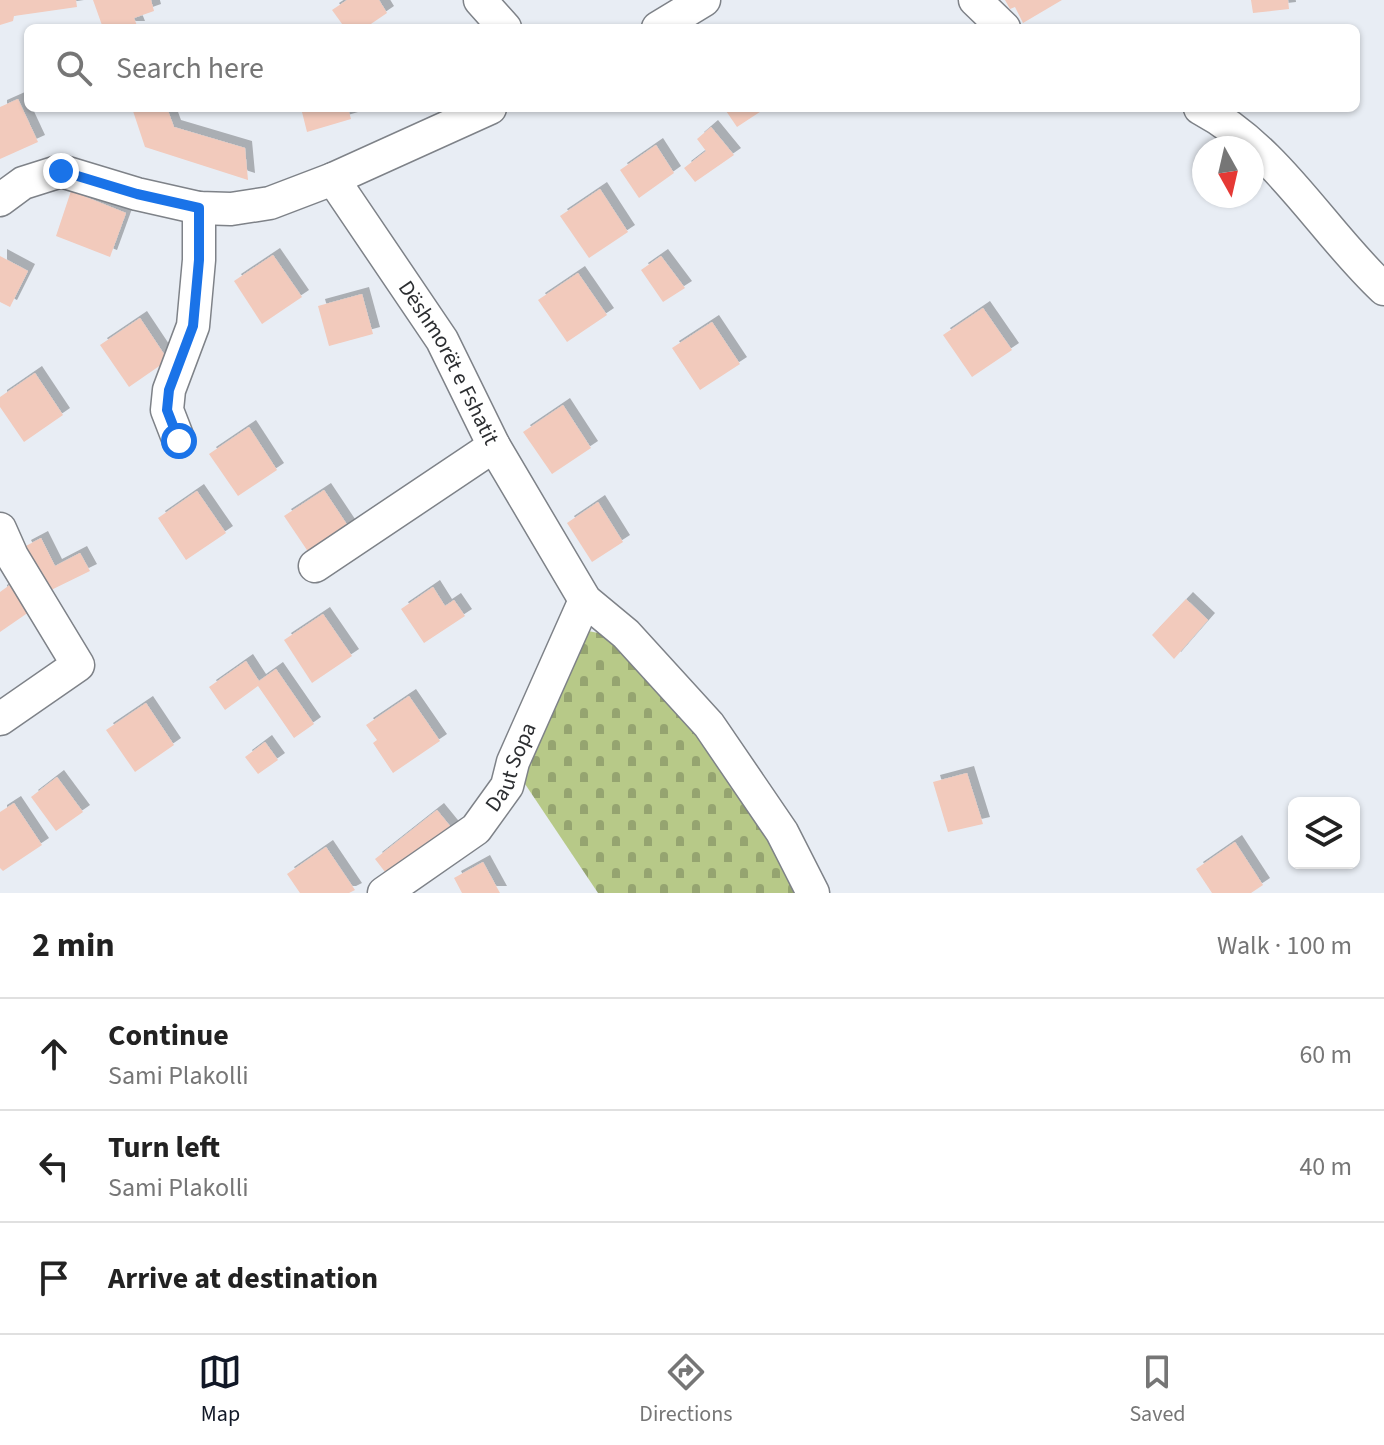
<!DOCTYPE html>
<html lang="en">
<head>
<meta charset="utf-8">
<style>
	body { margin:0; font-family:"Source Sans 3",sans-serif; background:#f6f6f6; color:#222 }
	.controls { position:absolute; right:24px; bottom:24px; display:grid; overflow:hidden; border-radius:12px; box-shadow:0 2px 6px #0004 }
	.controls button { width:72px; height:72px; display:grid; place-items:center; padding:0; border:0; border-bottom:2px solid #e0e0e0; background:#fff; color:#222; font:40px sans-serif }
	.compass { position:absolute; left:1192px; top:136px; width:72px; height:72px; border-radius:50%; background:#fff; box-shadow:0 2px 6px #0004; rotate:172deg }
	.stop { position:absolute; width:24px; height:24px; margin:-18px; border:6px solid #1a73e8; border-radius:50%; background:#fff }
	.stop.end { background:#1a73e8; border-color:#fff; box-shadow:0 2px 8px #0008 }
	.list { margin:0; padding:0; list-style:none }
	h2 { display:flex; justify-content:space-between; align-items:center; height:104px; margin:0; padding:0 32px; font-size:34px }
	h2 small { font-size:26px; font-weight:400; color:#767676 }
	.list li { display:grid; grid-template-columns:52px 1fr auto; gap:24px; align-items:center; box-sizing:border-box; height:112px; padding:0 32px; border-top:2px solid #e0e0e0 }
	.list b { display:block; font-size:30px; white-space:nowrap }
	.list p { margin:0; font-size:26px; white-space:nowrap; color:#767676 }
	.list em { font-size:26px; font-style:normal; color:#767676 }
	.icon { flex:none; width:44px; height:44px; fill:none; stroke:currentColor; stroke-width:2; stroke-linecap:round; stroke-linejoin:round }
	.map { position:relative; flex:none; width:1384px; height:893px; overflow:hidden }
	.search { position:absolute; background:#fff; box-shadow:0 2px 6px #0004; left:24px; right:24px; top:24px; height:88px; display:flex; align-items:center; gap:20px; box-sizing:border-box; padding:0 28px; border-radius:12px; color:#767676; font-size:30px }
	.sheet { height:440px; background:#fff }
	nav { display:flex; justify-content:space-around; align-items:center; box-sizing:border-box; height:112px; border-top:2px solid #e0e0e0; background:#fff; font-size:22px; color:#767676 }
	nav a { display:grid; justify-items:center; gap:4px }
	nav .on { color:#111827 }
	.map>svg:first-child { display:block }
	.cemetery { fill:url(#cemetery-stones) }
	.building { fill:#f2cabc; filter:url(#shadow) }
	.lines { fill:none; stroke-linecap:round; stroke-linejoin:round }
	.minor-casing { stroke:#7e8288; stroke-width:35 }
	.minor { stroke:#fff; stroke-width:32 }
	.route { stroke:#1a73e8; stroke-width:10 }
	.labels { text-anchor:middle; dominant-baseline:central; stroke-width:8; stroke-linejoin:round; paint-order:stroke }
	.street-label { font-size:22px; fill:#2c2e31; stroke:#fff }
</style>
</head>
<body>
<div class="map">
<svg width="1384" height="893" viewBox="0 0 1384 893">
	<defs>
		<pattern id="cemetery-stones" width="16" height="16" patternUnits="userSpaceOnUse" patternTransform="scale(2)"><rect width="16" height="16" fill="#b7c988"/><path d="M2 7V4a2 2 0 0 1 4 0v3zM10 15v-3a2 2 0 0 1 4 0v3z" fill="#95a470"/></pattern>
		<filter id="shadow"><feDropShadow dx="7" dy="-7" stdDeviation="0" flood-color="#0004"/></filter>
	</defs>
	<rect width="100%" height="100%" fill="#e8edf4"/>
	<polygon class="cemetery" points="588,631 609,635 668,693 752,804 795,893 598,893 519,775"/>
	<g class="building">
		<polygon points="0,0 76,0 77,7 14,16 13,21 0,25"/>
		<polygon points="93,0 151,0 154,11 134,18 138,28 103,28"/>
		<polygon points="347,0 379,0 387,13 365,28 345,28 332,10"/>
		<polygon points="1005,0 1062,0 1023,23 1015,7 1010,9"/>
		<polygon points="1251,0 1288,0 1289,9 1253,13"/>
		<polygon points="18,99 38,142 0,159 0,107"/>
		<polygon points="132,108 167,108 174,127 245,148 248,180 145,147"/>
		<polygon points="301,108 348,108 351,119 307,132"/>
		<polygon points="724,108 766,108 737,127"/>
		<polygon points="711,127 734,155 695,182 684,168 706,151 697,139"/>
		<polygon points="656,145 674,173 639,198 620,170"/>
		<polygon points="600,189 628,232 589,258 560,216"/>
		<polygon points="71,191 126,213 110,257 56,236"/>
		<polygon points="273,255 302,297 262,324 234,281"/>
		<polygon points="0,256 28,271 10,307 0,302"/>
		<polygon points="661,256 685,288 663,302 641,270"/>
		<polygon points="578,273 607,315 567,342 538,300"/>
		<polygon points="362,294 373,334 329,346 318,306"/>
		<polygon points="983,308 1012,350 972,377 943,335"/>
		<polygon points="140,318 168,360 129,387 100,345"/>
		<polygon points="712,322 740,364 700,390 672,348"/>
		<polygon points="35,373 63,415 24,442 0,407 0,397"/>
		<polygon points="563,405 591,448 552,474 523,432"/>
		<polygon points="249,427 277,470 238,496 209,454"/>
		<polygon points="324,490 352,532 313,559 284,516"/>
		<polygon points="197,491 226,533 186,560 158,518"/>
		<polygon points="598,502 623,542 592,562 567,523"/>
		<polygon points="41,538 55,566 80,553 90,571 47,592 24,547"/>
		<polygon points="11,584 29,612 0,632 0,592"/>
		<polygon points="433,587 445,606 454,600 465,616 424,643 401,609"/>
		<polygon points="1186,599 1208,620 1174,659 1152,635"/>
		<polygon points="323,614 352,656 312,683 284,640"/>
		<polygon points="246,661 259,681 276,669 314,724 294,738 258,686 225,710 209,687"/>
		<polygon points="409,696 440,741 393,773 373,743 377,740 366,725"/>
		<polygon points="146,703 174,745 135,772 106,730"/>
		<polygon points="265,742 278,760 258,774 245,757"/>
		<polygon points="967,773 983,824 948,832 933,782"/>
		<polygon points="57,777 83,812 56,831 31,797"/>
		<polygon points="14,803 42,845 3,871 0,868 0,812"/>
		<polygon points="437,810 455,832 392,881 375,859"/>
		<polygon points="1235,842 1263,885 1251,893 1212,893 1196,869"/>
		<polygon points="326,847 355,890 349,893 300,893 287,874"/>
		<polygon points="483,862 500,893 462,893 454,878"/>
	</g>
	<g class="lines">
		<g class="minor-casing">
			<g id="minor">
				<polyline points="480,0 505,28"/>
				<polyline points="975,0 1004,28"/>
				<polyline points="658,28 704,0"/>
				<path id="s1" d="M490,108L333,179L442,340L494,446L585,600L626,634L709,725L782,832L813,893"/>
				<path d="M1200,108C1279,150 1321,230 1384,289"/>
				<polyline points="0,200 23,183 61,171 137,194 199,208 231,209 270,203 333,179"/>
				<polyline points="179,441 167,410 169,390 193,326 199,260 199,208"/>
				<polyline points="0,529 12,556 78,665 0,719"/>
				<polyline points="315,566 494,446"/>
				<path id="s2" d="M384,893L476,829L507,786L513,762L585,600"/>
			</g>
		</g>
		<use href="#minor" class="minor"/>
	</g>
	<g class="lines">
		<polyline class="route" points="61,171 137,194 199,208 199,260 193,326 169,390 167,410 179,441"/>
	</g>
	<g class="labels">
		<g class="street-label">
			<text stroke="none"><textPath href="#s1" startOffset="390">Dëshmorët e Fshatit</textPath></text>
			<text stroke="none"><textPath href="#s2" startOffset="184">Daut Sopa</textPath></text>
		</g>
	</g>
</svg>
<div class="controls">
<button><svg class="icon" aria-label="layers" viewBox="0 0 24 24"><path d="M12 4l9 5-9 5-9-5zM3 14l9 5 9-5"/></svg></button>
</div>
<svg class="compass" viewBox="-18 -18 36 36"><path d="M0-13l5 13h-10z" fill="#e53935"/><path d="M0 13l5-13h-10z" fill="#767676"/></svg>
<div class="stop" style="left:179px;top:441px"></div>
<div class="stop end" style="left:61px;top:171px"></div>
<div class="search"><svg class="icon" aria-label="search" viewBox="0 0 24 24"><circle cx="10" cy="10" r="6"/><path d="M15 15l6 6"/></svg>Search here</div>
</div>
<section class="sheet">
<h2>2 min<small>Walk · 100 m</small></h2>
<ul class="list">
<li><svg class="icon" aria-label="ahead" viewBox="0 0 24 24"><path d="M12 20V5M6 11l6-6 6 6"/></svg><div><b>Continue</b><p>Sami Plakolli</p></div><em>60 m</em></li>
<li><svg class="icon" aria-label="left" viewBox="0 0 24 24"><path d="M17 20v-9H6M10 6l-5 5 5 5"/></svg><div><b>Turn left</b><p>Sami Plakolli</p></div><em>40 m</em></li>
<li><svg class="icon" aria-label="arrive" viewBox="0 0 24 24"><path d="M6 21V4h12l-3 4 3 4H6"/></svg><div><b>Arrive at destination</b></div></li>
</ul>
</section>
<nav>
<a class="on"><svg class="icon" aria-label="map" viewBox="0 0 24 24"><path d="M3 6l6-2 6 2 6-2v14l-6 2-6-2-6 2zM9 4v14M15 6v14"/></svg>Map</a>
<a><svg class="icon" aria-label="directions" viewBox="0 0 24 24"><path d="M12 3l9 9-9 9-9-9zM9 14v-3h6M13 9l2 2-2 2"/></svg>Directions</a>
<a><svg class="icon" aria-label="saved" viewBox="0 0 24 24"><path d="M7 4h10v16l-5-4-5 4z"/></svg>Saved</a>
</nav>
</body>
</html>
